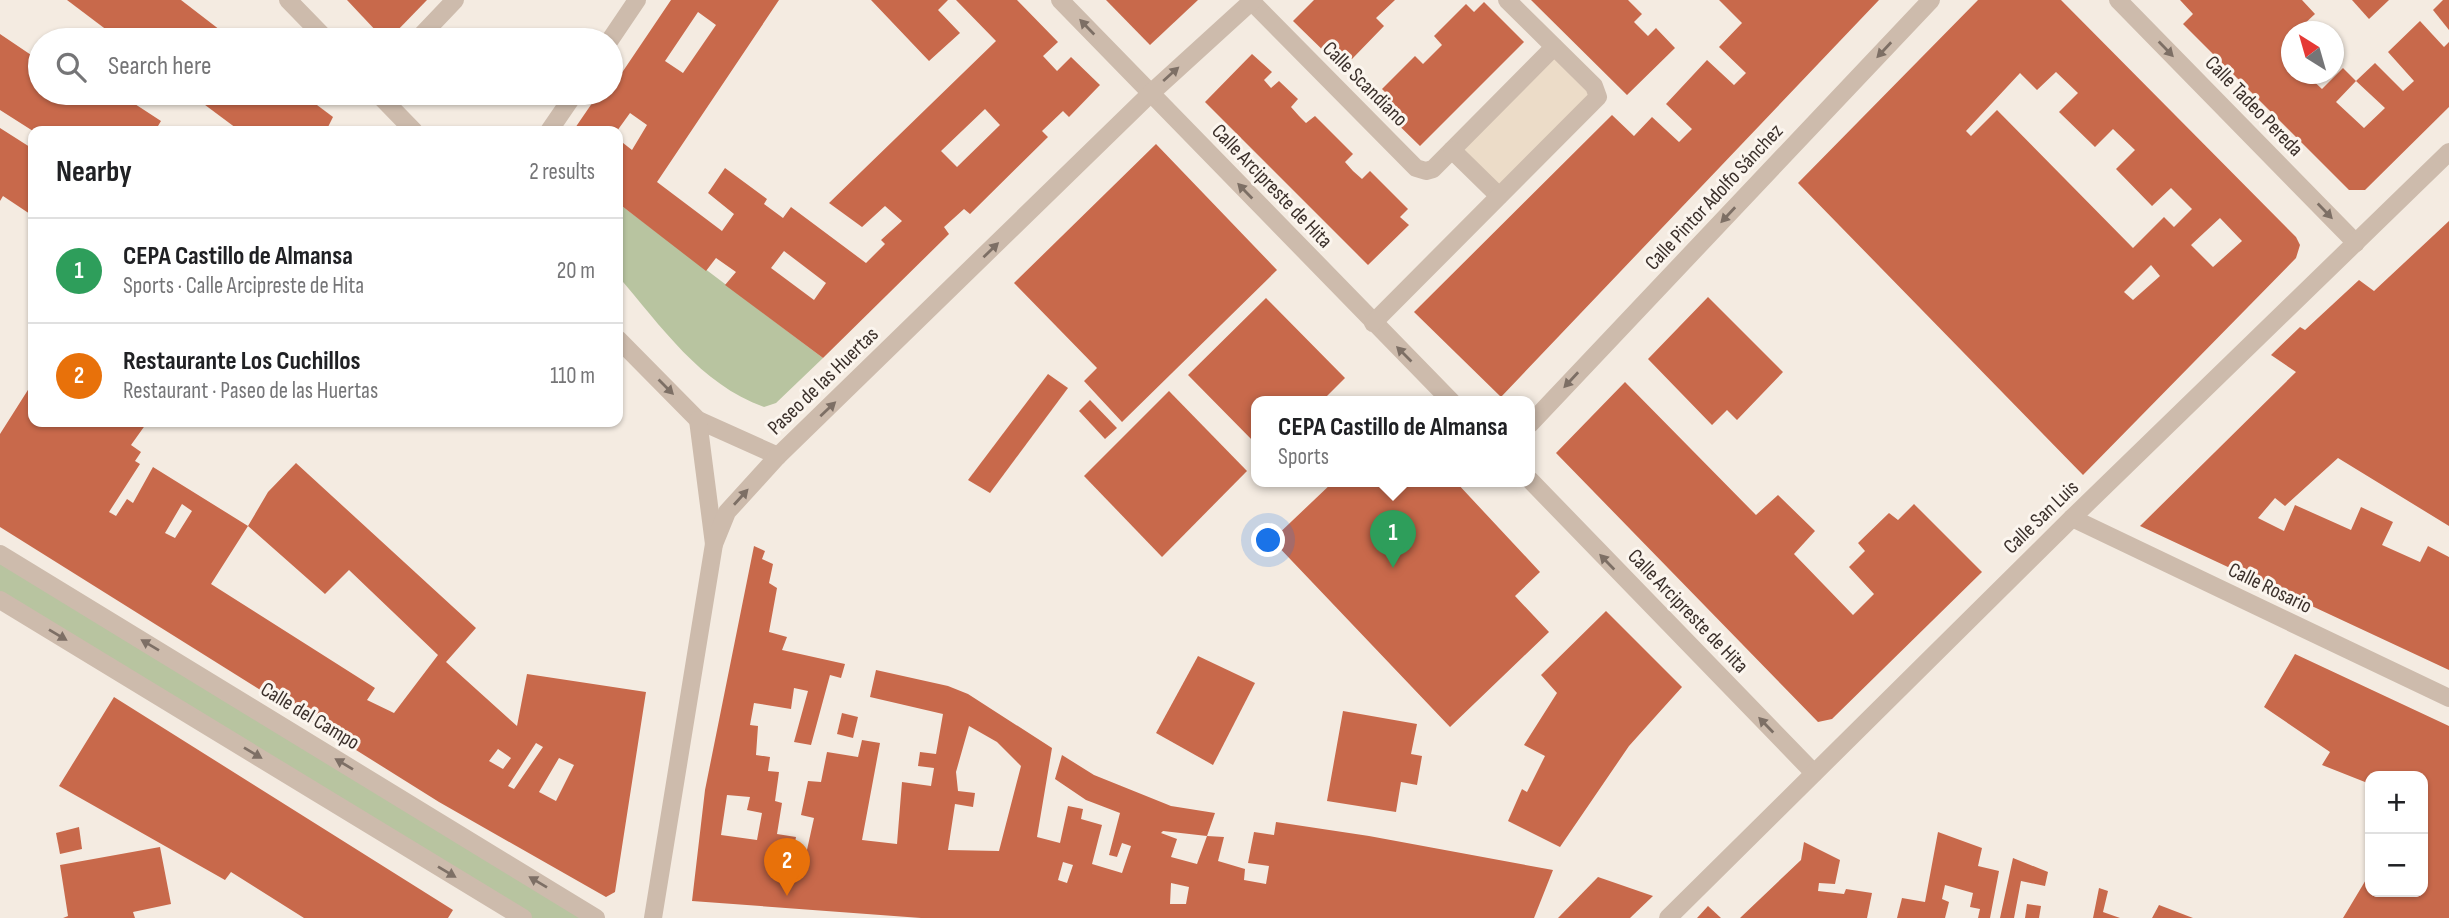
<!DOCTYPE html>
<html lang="en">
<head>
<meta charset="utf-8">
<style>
	body { margin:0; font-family:"Sofia Sans Condensed",sans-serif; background:#f6f6f6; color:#202124 }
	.controls { position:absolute; right:21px; bottom:21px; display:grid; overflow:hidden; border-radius:14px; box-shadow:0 2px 5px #0004 }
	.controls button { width:63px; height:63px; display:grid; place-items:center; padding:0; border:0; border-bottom:2px solid #e0e0e0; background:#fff; color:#202124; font:35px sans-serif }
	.compass { position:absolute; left:2281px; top:21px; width:63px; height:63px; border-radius:50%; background:#fff; box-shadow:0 2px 5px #0004; rotate:323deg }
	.you { position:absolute; left:1269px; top:541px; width:24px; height:24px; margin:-18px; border:5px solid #fff; border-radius:50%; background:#1a73e8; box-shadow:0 0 0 10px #1a73e833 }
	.badge { display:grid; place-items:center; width:46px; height:46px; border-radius:50%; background:#0f766e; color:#fff; font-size:23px; font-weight:700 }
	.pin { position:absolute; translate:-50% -58px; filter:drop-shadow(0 2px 4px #0008) }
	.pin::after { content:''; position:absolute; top:37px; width:24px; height:21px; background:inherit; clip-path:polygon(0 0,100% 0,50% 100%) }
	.popup { position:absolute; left:1251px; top:396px; width:284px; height:91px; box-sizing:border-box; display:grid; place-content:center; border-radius:14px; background:#fff; filter:drop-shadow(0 2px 5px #0005); font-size:23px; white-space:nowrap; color:#757577 }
	.popup b { font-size:26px; color:#202124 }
	.popup::after { content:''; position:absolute; left:50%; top:100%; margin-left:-14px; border:14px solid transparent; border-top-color:#fff }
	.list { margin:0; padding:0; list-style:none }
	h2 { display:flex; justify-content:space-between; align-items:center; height:91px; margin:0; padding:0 28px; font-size:30px }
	h2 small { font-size:23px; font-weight:400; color:#757577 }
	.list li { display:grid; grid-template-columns:46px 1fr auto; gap:21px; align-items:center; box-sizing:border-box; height:105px; padding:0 28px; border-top:2px solid #e0e0e0 }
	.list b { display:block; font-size:26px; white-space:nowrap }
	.list p { margin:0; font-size:23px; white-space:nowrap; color:#757577 }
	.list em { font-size:23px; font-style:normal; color:#757577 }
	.icon { flex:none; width:38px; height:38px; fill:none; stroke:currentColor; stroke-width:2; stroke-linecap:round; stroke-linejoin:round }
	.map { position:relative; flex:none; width:2449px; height:918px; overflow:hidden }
	.search { position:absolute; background:#fff; box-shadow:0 2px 5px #0004; left:28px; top:28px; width:595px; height:77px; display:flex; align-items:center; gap:18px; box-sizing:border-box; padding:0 24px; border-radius:38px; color:#757577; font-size:26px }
	.panel { position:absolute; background:#fff; box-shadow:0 2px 5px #0004; left:28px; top:126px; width:595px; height:301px; border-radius:14px }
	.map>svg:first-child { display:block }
	.green { fill:#b8c4a0 }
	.plaza { fill:#ecdcc8 }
	.building { fill:#c8694b; fill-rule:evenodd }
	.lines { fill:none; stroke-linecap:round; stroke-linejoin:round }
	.lane { stroke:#cdbbac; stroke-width:18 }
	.street { stroke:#cdbbac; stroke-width:18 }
	.oneway { fill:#7d6f65 }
	.labels { text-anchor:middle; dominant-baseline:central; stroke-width:6; stroke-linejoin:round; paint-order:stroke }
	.street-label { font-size:21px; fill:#3b302b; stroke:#fbf5ee }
</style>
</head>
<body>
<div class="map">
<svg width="2449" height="918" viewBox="0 0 2449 918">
	<rect width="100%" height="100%" fill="#f4ebe1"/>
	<g class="green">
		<path d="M618,203L823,358L776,403L764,407C700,384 661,326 618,276Z"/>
		<polygon points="0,554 596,918 522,918 0,602"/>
	</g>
	<polygon class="plaza" points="1554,47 1598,97 1499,196 1452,150"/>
	<g class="building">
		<polygon points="67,0 181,0 233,40 120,40"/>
		<polygon points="347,0 427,0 393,35 378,33"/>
		<path d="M671,0H779L657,182L722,231L734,214L708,193L725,168L767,199L764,204L783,218L791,207L866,263L885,244L881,240L902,221L885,206L862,227L829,203L996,41L956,0H1017L1058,42L1043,56L1057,71L1071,57L1100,85L1069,117L1063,111L1042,131L1048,137L970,214L964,209L944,227L949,234L823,358L725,285L736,272L716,258L706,271L618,203V139L632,150L647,125L630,113L617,131H573L599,93H611V80L615,83ZM698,12L716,25L683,73L665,61ZM985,109L1000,125L957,167L941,151ZM784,251L826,283L814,300L771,268Z"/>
		<polygon points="871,0 948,0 938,10 960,33 929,61"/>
		<polygon points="1106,0 1198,0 1150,45"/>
		<polygon points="1314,0 1395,0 1376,18 1384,26 1352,59 1344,51 1334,61 1293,21"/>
		<polygon points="1531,0 1628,0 1642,14 1634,22 1648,36 1656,28 1675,48 1627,95"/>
		<polygon points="1719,0 1879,0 1501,397 1414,312 1612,115 1634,136 1652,117 1679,142 1692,129 1666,104 1707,60 1734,85 1746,73 1719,47 1742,23"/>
		<path d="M1978,0H2061L2296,237L2300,245L2296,258L2083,475L1798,183ZM2056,72L2078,93L2059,112L2095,147L2113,129L2135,150L2116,169L2152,206L2171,188L2192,209L2174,227L2164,217L2133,248L1997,110L1971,136L1966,131L2020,73L2037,90ZM2220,218L2242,241L2213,267L2191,245ZM2151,265L2160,276L2133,300L2124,292Z"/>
		<polygon points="2180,0 2302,0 2315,14 2302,26 2308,32 2292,32 2292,74 2306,74 2322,89 2343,68 2356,81 2336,102 2364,128 2385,108 2356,81 2375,63 2403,91 2414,81 2388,52 2420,21 2444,47 2449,42 2449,107 2365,190 2349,190 2183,24 2193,14"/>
		<polygon points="2352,0 2389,0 2369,19"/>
		<polygon points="2443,0 2449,0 2449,30 2433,10"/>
		<polygon points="1484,2 1524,42 1420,146 1380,107 1390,97 1382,89 1415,56 1423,64 1442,45 1434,36 1466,4 1474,12"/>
		<polygon points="0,34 40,61 40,93 118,93 161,121 155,131 33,131 0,110"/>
		<polygon points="1252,54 1272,72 1264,80 1271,88 1279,81 1298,99 1291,107 1299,116 1306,123 1315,116 1353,154 1345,162 1353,171 1362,179 1370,171 1408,209 1400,217 1409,225 1368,265 1205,102"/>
		<polygon points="189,93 301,93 333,117 326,131 240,131"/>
		<polygon points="0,128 33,149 33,216 3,196 0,201"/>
		<polygon points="1156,144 1277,270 1122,422 1084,381 1097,368 1014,283"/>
		<polygon points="2449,221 2449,526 2338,458 2285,506 2275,498 2258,518 2284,531 2295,505 2351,530 2361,507 2393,522 2382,545 2420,562 2428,546 2449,557 2449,670 2140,526 2296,372 2271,355 2300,327 2305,330 2359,280 2374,291"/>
		<polygon points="1708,297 1783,372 1737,420 1727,410 1712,425 1648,359"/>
		<polygon points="1266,298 1345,378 1321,402 1256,402 1256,444 1188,375"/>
		<polygon points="1048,374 1068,388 990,493 968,480"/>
		<path d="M33,382V422L146,424L131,445L141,452L135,461L140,464L109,512L116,516L127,499L133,503L153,467L248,526L211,584L375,688L367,700L394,713L438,655L349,570L325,594L248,526L268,492L296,463L476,628L446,662L517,726L527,674L646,692L615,892L606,897L439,802L0,527V434ZM182,504L192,511L175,538L165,533ZM536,743L543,747L514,789L508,786ZM498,749L511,758L503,769L489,761ZM559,758L574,765L556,801L539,792Z"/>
		<polygon points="1625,382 1756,515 1778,495 1815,531 1794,554 1853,615 1874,594 1849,567 1865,551 1858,543 1889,513 1898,520 1914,504 1982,572 1832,719 1818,722 1556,453"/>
		<polygon points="1169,391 1247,471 1162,557 1084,476"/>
		<polygon points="1090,400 1117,428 1105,439 1079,411"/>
		<polygon points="1333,482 1456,482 1540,572 1515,596 1549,632 1450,727 1272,540"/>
		<path d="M754,546L765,551L762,559L773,564L769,583L777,588L769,632L787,637L782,650L845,664L841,678L830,675L811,745L794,742L808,691L794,688L791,709L754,703L750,725L758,726L756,755L770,757L768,771L779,772L775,801L782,803L777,834L796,837L790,867L803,868L814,818L801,815L808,781L821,782L827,752L858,757L862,740L880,743L862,840L897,844L902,782L931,786L934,768L918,766L920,752L936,754L943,714L870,697L876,670L948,686L968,694L1052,748L1037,837L1060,843L1068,806L1083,809L1081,819L1102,825L1092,864L1122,873L1131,846L1122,843L1117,857L1109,855L1120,813L1086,800L1055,779L1062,755L1094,775L1171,806L1215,813L1207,836L1163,831L1161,833L1177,839L1171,857L1197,864L1207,836L1224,837L1218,861L1245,869L1244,880L1266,884L1269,866L1248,863L1254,832L1274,835L1276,822L1369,836L1553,870L1534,918H921L692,901L705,790ZM969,726L997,742L1021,766L999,851L948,850L955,804L973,807L975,793L958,791L956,772ZM727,795L750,797L747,810L762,813L757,840L721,835ZM1063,862L1073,865L1067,883L1058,880ZM1171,883L1189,887L1186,904H1170Z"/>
		<polygon points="1606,611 1682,687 1629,746 1560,847 1508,821 1522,789 1527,792 1545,756 1524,745 1557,693 1541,675"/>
		<polygon points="2295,654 2449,726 2449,918 2343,918 2370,873 2370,892 2423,892 2423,776 2370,776 2370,784 2322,765 2330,752 2264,707"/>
		<polygon points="1198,656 1255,683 1213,765 1156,733"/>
		<polygon points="114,697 453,910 448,918 304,918 231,872 225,880 59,786"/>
		<polygon points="1343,711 1417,724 1411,754 1422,756 1417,785 1401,782 1396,812 1327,801"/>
		<polygon points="842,713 858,717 853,738 837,734"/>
		<polygon points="79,827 82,849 60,854 56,833"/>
		<polygon points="1938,832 1982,848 1978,866 1999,871 1990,918 1978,918 1980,909 1970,907 1973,893 1945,885 1942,899 1949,902 1945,918 1897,918 1902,898 1925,902"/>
		<polygon points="1804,842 1840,860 1835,884 1819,883 1818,891 1844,894 1846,889 1872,893 1867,918 1740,918 1801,860"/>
		<polygon points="160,847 171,904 133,912 135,918 63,918 68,916 60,865"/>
		<polygon points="2013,858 2048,872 2045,886 2021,881 2014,918 2000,918"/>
		<polygon points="1598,877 1653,896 1630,918 1558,918"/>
		<polygon points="2099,888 2108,891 2103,912 2120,918 2093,918"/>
		<polygon points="2027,904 2041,906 2039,918 2025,918"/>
		<polygon points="2159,905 2193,918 2152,918"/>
		<polygon points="1708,906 1721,918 1697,918"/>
	</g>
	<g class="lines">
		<polyline class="lane" points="417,40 455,0"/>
		<g class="street">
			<polyline points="288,0 327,40"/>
			<polyline points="1060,0 1452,402"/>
			<polyline points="2118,0 2356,243"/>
			<polyline points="1251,1 1416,168 1426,171 1433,169 1554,47"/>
			<polyline points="610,40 637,0"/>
			<polyline points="377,93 414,131"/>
			<polyline points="549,131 575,93"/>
			<polyline points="1452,150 1499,196"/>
			<polyline points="1373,323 1598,97 1594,86 1507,0"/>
			<polyline points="618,339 698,420 778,456"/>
			<polyline points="698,420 714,544"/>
			<polyline points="1530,424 1931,0"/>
			<polyline points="1530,480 1814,773"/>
			<polyline points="2072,518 2449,698"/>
			<polyline points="0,554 596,918"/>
			<polyline points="0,600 523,918"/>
			<polyline points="653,918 714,544 727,512 778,456 1151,93 1253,0"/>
			<polyline points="1668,918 2072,518 2449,152"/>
		</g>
	</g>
	<defs><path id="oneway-solid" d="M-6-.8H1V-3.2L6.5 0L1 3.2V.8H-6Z" transform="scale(1.75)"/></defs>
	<g class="oneway">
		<use href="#oneway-solid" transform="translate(1087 27) rotate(-134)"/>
		<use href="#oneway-solid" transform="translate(2166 49) rotate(46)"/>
		<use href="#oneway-solid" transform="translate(1884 50) rotate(133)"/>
		<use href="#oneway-solid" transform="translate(1171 74) rotate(-42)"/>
		<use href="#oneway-solid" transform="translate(1245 191) rotate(-134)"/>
		<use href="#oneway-solid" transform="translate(2325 211) rotate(46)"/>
		<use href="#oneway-solid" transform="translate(1728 215) rotate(133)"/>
		<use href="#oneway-solid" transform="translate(991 250) rotate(-44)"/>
		<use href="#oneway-solid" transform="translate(1404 354) rotate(-135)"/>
		<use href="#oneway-solid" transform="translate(1571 380) rotate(133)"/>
		<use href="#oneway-solid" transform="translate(666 387) rotate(45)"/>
		<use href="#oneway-solid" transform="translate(828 409) rotate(-43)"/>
		<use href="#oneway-solid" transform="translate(741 497) rotate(-48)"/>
		<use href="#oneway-solid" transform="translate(1607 562) rotate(-134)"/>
		<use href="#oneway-solid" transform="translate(58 635) rotate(31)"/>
		<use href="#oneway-solid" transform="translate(150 645) rotate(-149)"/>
		<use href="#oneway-solid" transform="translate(1766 725) rotate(-134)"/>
		<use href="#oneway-solid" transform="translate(253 753) rotate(31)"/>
		<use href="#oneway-solid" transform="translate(344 764) rotate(-149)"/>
		<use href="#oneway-solid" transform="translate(447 872) rotate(31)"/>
		<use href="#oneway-solid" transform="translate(538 882) rotate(-149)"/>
	</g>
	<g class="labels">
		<g class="street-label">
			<text transform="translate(1365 84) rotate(45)">Calle Scandiano</text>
			<text transform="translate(2254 106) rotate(46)">Calle Tadeo Pereda</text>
			<text transform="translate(1272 186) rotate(46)">Calle Arcipreste de Hita</text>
			<text transform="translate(1714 197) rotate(-47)">Calle Pintor Adolfo Sánchez</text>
			<text transform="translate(823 381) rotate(-44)">Paseo de las Huertas</text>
			<text transform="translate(2041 517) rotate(-44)">Calle San Luis</text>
			<text transform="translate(2270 588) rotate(26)">Calle Rosario</text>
			<text transform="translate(1688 611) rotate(46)">Calle Arcipreste de Hita</text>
			<text transform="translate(310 716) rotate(31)">Calle del Campo</text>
		</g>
	</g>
</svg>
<div class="controls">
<button>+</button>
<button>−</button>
</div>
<svg class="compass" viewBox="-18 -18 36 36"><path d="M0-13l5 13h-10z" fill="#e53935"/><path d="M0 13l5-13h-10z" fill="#757577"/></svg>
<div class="you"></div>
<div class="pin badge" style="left:1393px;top:568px;background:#2e9e5b">1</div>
<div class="popup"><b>CEPA Castillo de Almansa</b>Sports</div>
<div class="pin badge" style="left:787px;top:896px;background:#e8710a">2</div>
<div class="search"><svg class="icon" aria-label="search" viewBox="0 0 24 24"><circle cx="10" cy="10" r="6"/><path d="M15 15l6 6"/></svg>Search here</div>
<section class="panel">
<h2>Nearby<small>2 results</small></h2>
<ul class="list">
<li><span class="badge" style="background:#2e9e5b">1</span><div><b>CEPA Castillo de Almansa</b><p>Sports · Calle Arcipreste de Hita</p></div><em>20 m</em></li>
<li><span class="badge" style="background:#e8710a">2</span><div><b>Restaurante Los Cuchillos</b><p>Restaurant · Paseo de las Huertas</p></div><em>110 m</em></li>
</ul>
</section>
</div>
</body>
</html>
